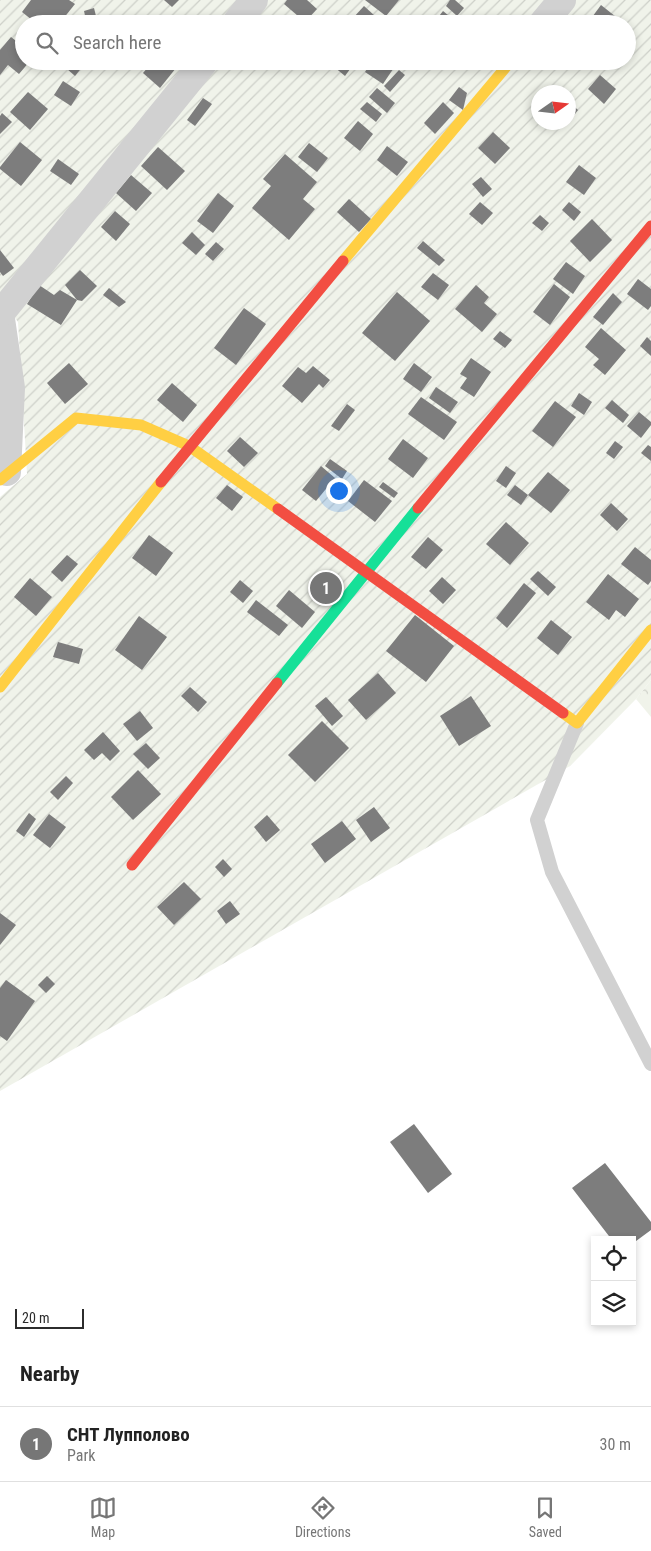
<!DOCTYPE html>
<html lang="en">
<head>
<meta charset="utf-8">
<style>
	body { margin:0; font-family:"Roboto Condensed",sans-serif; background:#f6f6f6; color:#222 }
	.controls { position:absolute; right:15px; bottom:15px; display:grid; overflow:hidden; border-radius:0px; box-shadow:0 2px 8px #0003 }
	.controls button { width:45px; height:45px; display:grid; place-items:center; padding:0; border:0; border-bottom:1px solid #e0e0e0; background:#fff; color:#222; font:25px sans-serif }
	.compass { position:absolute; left:531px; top:85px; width:45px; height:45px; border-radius:50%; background:#fff; box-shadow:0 2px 8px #0003; rotate:76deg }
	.scale { position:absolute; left:15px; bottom:12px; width:69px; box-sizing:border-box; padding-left:5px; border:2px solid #2c2c2c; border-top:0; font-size:14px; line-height:18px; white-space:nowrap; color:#2c2c2c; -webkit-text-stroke:4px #fff; paint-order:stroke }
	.you { position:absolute; left:338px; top:490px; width:18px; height:18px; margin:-12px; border:4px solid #fff; border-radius:50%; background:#1a73e8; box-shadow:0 0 0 8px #1a73e833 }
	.badge { display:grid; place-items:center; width:32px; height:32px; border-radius:50%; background:#767676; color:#fff; font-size:16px; font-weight:700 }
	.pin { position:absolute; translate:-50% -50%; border:2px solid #fff; box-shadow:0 1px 5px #0006 }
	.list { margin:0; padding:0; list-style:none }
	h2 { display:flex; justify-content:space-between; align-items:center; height:65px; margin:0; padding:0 20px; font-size:21px }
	h2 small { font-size:16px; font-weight:400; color:#767676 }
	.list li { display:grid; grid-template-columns:32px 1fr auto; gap:15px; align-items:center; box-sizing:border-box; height:75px; padding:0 20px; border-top:1px solid #e0e0e0 }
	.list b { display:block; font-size:19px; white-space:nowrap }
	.list p { margin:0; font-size:16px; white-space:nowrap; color:#767676 }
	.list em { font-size:16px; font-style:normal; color:#767676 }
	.icon { flex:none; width:28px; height:28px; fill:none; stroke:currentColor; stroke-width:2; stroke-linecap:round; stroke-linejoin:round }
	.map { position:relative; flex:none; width:651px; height:1341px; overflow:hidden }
	.search { position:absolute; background:#fff; box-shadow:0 2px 8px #0003; left:15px; right:15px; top:15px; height:55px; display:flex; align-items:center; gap:12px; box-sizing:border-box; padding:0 18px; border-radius:28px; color:#767676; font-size:19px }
	.sheet { height:140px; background:#fff }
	nav { display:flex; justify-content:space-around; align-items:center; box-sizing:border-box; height:70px; border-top:1px solid #e0e0e0; background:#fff; font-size:14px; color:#767676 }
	nav a { display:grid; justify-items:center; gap:2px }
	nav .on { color:#767676 }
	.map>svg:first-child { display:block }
	.forest { fill:url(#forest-crowns) }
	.garden { fill:url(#garden-furrows); fill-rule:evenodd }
	.building { fill:#7d7d7d }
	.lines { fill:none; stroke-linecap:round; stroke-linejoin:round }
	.lane { stroke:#d1d1d1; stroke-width:14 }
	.street { stroke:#d1d1d1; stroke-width:28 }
	.fast { stroke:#16e098; stroke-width:11 }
	.slow { stroke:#ffcf43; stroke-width:11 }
	.jam { stroke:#f24e42; stroke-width:11 }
</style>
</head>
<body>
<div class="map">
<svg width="651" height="1341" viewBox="0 0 651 1341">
	<defs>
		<pattern id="forest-crowns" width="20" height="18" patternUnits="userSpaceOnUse" patternTransform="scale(1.25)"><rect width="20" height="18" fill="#f0f3ea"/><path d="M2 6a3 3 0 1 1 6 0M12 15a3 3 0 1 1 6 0" fill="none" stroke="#ced0c9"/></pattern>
		<pattern id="garden-furrows" width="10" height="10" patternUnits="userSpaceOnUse" patternTransform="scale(1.25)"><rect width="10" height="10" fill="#f0f3ea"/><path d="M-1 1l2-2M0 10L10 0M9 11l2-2" fill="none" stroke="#ced0c9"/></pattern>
	</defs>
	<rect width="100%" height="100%" fill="#fff"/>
	<polygon class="forest" points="651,680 651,717 636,699"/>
	<path class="garden" d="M0,0H651V680L636,699L570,766L0,1091V497L27,474L18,322L0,297ZM24,24H627V61H24ZM538,92H568V122H538Z"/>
	<g class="building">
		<polygon points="31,0 69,0 75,4 59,24 37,24 22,12"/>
		<polygon points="164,0 179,0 172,7"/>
		<polygon points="287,0 307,0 317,9 305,22 284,4"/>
		<polygon points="365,0 399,0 386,16"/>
		<polygon points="450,0 455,0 464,8 457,16 446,6"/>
		<polygon points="601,5 625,24 587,24"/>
		<polygon points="364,6 375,16 368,24 360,24 353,18"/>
		<polygon points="94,8 98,24 87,24 84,11"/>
		<polygon points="443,11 459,24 433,24"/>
		<polygon points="209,17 217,24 203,24"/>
		<polygon points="11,37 24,47 24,61 30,61 19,74 8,65 0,75 0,50"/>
		<polygon points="58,61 87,61 75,76"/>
		<polygon points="153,61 168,61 176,68 160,88 143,73"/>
		<polygon points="327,61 356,61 345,76"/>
		<polygon points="372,61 382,61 393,69 383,84 365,72"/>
		<polygon points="399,70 405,75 390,92 384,86"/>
		<polygon points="600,75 616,89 604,104 588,89"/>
		<polygon points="63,81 80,92 71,106 54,95"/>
		<polygon points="459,87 467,93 463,110 449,100"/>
		<polygon points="377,88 395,103 387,113 369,97"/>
		<polygon points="28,92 48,109 30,130 10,112"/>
		<polygon points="203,98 212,104 195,126 187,120"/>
		<polygon points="568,101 578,110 571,119 568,116"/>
		<polygon points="367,102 382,114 376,122 360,109"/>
		<polygon points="443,102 454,113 435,134 424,123"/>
		<polygon points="2,113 12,122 0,134 0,116"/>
		<polygon points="358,121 373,134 360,151 344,138"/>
		<polygon points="493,132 510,148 495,164 478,148"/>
		<polygon points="20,142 42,160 21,186 0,169 0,167"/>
		<polygon points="309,143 328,158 317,172 298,157"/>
		<polygon points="387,146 408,162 397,176 377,160"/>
		<polygon points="158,147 185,171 167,190 141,166"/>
		<polygon points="285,154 317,182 303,199 315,209 289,240 252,208 271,186 263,179"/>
		<polygon points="58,159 79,174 71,185 50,171"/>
		<polygon points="579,165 596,178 584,195 566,182"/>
		<polygon points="131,175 152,193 136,211 116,193"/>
		<polygon points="481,177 492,189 483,197 472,184"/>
		<polygon points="218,193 234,206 213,233 197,221"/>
		<polygon points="349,199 371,219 359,232 337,212"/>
		<polygon points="480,202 493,213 482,225 469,214"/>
		<polygon points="569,202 581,212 574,221 562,210"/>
		<polygon points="115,211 130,224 116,241 101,227"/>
		<polygon points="540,215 549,223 542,231 532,223"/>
		<polygon points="592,219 612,240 590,262 570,241"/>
		<polygon points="192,232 205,245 196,255 182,243"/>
		<polygon points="423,241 445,260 439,266 417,248"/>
		<polygon points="216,242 224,249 213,261 205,254"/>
		<polygon points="0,250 14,268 3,276 0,272"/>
		<polygon points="566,262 585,276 573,294 553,279"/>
		<polygon points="80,270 97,286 82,301 77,300 65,285"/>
		<polygon points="433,273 449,285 438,300 421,287"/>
		<polygon points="638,279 651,289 651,306 648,310 627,294"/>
		<polygon points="554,284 570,297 550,325 533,312"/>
		<polygon points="39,285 54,295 60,290 77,300 61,325 27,304"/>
		<polygon points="476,285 489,297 484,303 497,314 482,332 455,309"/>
		<polygon points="109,288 126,302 119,307 103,295"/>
		<polygon points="397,292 430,321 395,361 362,333"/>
		<polygon points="613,293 622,302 603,325 593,317"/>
		<polygon points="244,308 266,324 236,365 214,348"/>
		<polygon points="601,328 626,350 605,375 593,365 599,359 585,347"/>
		<polygon points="500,331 512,340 505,348 493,339"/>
		<polygon points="647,337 651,341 651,356 640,346"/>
		<polygon points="471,358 491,372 474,397 460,388 467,378 460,374"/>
		<polygon points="69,363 88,384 65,404 47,383"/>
		<polygon points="414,363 432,377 421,392 403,379"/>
		<polygon points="313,366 330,380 323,388 319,384 302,403 282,386 298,367 306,373"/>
		<polygon points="172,383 197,405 183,422 157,400"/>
		<polygon points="436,387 458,402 450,413 429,398"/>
		<polygon points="579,393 592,402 584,415 571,406"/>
		<polygon points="421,397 457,422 444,440 408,414"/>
		<polygon points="612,400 629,415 623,423 605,408"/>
		<polygon points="555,401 576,417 553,447 532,431"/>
		<polygon points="347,404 355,410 339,431 331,426"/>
		<polygon points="639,412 651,422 651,425 641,438 627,426"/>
		<polygon points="240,437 258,453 244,467 227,451"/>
		<polygon points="403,439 428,458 413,478 388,459"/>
		<polygon points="615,441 623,447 614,459 606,453"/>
		<polygon points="648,445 651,447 651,461 641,453"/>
		<polygon points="330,459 347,471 342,479 325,466"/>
		<polygon points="321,466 335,478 316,501 302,490"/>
		<polygon points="506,466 516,473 506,488 496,481"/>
		<polygon points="548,472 570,490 551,513 528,495"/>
		<polygon points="364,480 392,501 375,522 348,501"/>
		<polygon points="383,482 398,493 394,498 379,487"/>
		<polygon points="227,485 243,497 232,511 216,498"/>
		<polygon points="515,485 528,495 521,505 507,495"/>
		<polygon points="611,503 628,519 617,531 600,515"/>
		<polygon points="506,522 529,543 510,565 486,544"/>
		<polygon points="149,535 173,553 156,576 132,558"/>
		<polygon points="428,537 443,550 426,569 411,557"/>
		<polygon points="635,547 651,560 651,581 648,585 621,564"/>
		<polygon points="67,555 78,564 62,582 51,572"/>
		<polygon points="538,571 556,587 548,596 530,579"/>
		<polygon points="608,574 639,599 625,617 616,610 609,620 586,602"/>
		<polygon points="442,577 456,590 443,604 429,591"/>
		<polygon points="30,578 52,597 36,616 14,597"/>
		<polygon points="240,580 253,591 243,603 230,592"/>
		<polygon points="524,583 536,593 507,628 496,618"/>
		<polygon points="289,590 315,612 302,628 276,606"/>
		<polygon points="256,600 288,625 279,636 247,612"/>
		<polygon points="415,615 454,646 426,682 386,651"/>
		<polygon points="139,616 167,637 142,670 115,650"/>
		<polygon points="551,620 572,637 558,655 537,638"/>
		<polygon points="58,642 83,649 79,664 53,657"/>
		<polygon points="378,673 396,693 366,720 348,700"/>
		<polygon points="190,687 207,702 198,712 181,696"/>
		<polygon points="471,696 491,726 459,746 440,716"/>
		<polygon points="326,697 343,716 332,726 315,706"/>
		<polygon points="140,711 153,728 137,741 123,724"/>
		<polygon points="322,721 349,748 315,782 288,755"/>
		<polygon points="103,732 120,751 110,761 102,753 94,760 84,750"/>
		<polygon points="146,743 160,758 148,769 133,754"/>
		<polygon points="138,770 161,794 133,820 111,797"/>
		<polygon points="66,776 73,783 58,800 50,792"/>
		<polygon points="374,807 390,828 371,842 356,820"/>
		<polygon points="29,813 36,819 24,837 16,831"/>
		<polygon points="49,814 66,827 50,848 33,835"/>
		<polygon points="267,815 280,830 266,842 254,827"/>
		<polygon points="342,821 356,839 325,863 311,844"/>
		<polygon points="223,859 232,869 224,877 215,867"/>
		<polygon points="184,882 201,899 174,925 157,907"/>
		<polygon points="230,901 240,914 226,924 217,911"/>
		<polygon points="0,913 16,925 0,945"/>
		<polygon points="47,976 55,984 46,993 38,985"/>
		<polygon points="6,980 35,1001 7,1041 0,1036 0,988"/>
		<polygon points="414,1124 452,1174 428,1193 390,1142"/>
		<polygon points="605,1163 651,1222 651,1230 632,1244 632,1240 612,1240 572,1188"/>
	</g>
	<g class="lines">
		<polyline class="lane" points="577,723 537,820 552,872 651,1064"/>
		<g class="street">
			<polyline points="235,24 254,0"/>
			<polyline points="542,24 562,0"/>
			<polyline points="0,312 11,388 7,472"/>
			<polyline points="1,313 205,61"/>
		</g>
		<polyline class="fast" points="277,683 418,508"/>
		<g class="slow">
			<polyline points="343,261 511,61"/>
			<polyline points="0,480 76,418 141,425 189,446 278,509"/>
			<polyline points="0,687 161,482"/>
			<polyline points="563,713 577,723 651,630"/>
		</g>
		<g class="jam">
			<polyline points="161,482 343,261"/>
			<polyline points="418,508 651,226"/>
			<polyline points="278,509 563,713"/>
			<polyline points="132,865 277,683"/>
		</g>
	</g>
</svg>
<div class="controls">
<button><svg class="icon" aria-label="locate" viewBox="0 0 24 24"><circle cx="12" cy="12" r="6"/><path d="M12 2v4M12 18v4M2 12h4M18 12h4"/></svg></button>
<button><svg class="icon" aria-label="layers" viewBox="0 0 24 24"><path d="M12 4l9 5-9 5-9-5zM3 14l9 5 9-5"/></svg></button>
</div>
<svg class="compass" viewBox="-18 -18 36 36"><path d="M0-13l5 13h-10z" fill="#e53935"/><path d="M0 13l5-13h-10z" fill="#767676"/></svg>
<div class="scale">20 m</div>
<div class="you"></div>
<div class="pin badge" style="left:326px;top:588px">1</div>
<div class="search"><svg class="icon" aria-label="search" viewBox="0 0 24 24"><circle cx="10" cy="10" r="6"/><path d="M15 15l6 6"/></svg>Search here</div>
</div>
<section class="sheet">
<h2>Nearby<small></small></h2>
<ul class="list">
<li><span class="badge">1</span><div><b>СНТ Лупполово</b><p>Park</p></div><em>30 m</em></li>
</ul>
</section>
<nav>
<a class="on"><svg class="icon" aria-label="map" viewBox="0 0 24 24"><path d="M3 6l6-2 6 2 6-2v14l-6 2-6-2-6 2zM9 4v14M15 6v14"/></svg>Map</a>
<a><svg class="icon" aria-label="directions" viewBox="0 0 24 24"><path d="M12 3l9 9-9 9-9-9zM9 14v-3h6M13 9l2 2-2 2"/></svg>Directions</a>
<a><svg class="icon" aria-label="saved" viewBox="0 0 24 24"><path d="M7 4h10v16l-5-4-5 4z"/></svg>Saved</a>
</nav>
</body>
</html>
